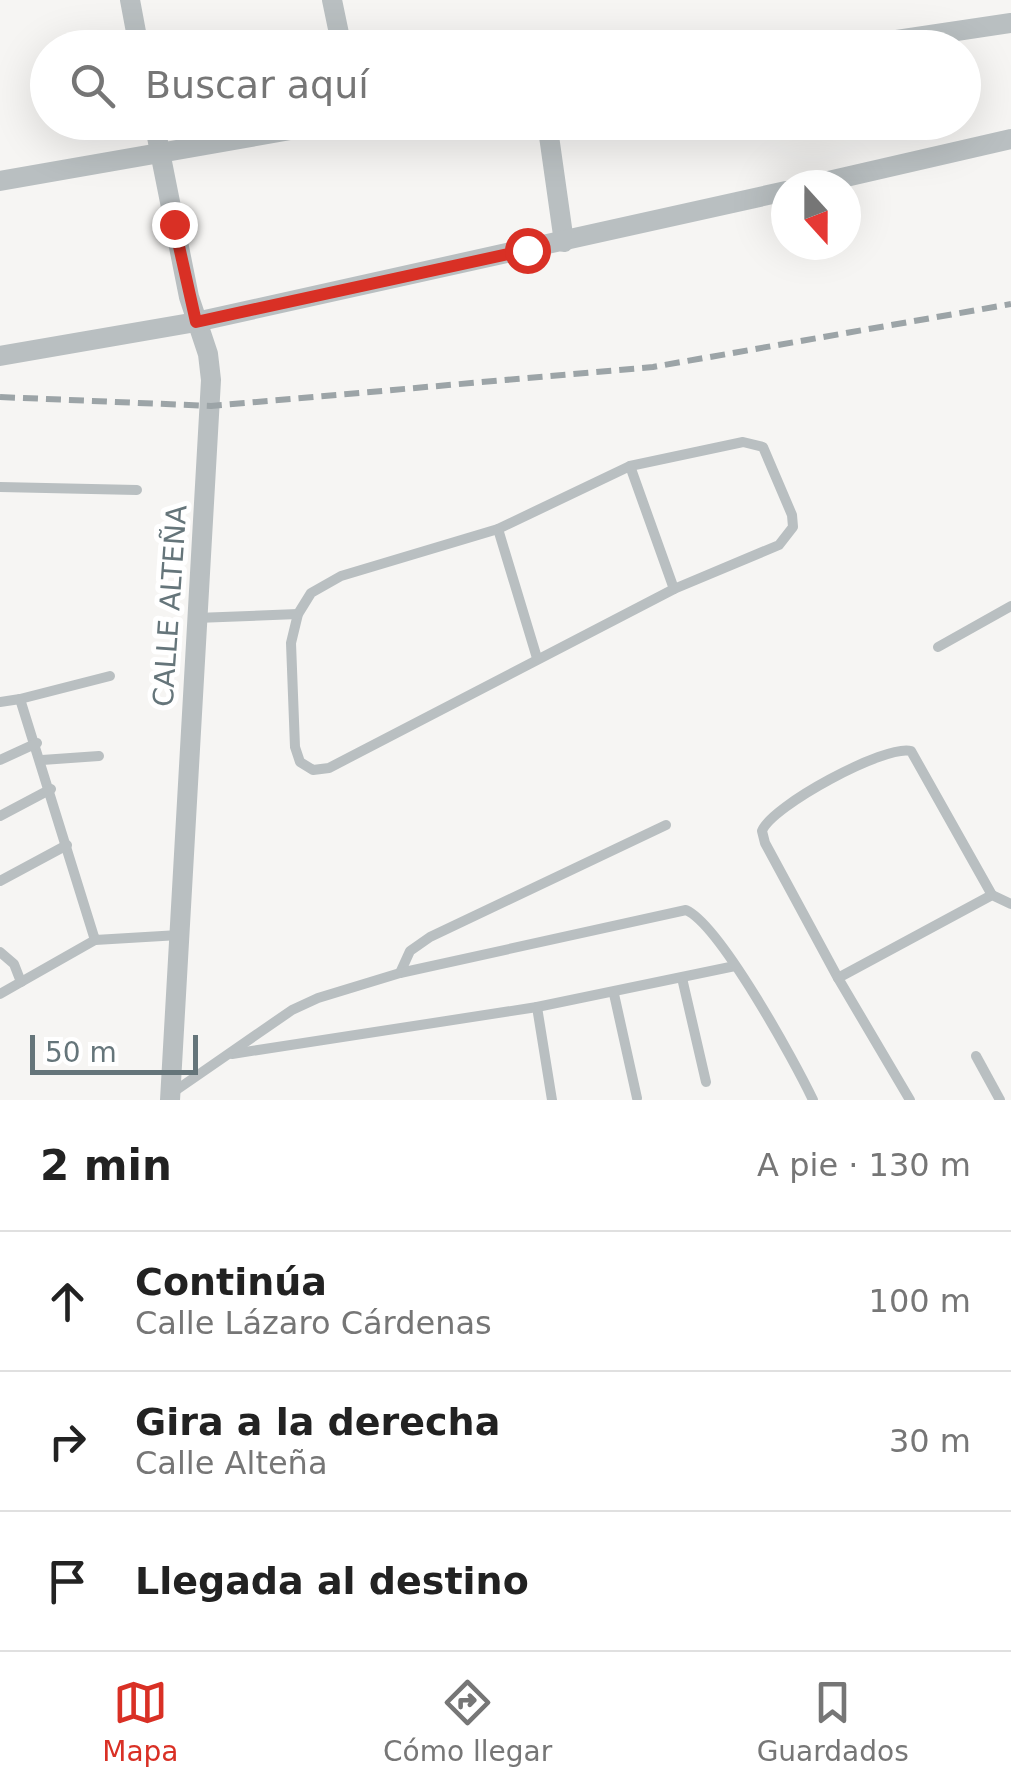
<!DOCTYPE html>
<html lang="es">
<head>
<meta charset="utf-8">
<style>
	body { margin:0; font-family:"DejaVu Sans",sans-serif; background:#f2f2f2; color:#222 }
	.compass { position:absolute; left:771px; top:170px; width:90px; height:90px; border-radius:50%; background:#fff; box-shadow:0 10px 40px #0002; rotate:159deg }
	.scale { position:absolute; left:30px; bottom:25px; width:168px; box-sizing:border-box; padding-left:10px; border:5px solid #65757a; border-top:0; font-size:28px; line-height:35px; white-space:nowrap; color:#65757a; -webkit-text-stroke:8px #fff; paint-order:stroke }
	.stop { position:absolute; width:30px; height:30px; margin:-22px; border:8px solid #d93025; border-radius:50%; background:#fff }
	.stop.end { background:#d93025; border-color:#fff; box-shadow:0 2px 10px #0008 }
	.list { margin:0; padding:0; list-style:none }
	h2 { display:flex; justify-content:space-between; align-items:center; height:130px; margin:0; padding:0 40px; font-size:42px }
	h2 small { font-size:32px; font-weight:400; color:#767676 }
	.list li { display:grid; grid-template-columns:65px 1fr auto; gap:30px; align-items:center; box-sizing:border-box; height:140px; padding:0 40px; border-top:2px solid #e0e0e0 }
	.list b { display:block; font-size:38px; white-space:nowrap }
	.list p { margin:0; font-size:32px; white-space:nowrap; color:#767676 }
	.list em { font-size:32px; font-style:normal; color:#767676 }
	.icon { flex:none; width:55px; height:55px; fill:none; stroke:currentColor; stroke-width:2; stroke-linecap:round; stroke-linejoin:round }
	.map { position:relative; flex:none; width:1011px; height:1100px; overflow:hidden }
	.search { position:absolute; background:#fff; box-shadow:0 10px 40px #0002; left:30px; right:30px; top:30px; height:110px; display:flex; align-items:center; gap:25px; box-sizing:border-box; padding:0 35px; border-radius:55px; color:#767676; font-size:38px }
	.sheet { height:550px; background:#fff }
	nav { display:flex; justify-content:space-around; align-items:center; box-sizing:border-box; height:140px; border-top:2px solid #e0e0e0; background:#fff; font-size:28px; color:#767676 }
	nav a { display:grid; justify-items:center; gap:5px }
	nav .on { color:#d93025 }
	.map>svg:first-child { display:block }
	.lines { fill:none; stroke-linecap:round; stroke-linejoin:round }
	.lane { stroke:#b9bfc1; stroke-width:10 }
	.street { stroke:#b9bfc1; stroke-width:20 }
	.rail { stroke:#9ca4a7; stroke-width:6; stroke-dasharray:15 8; stroke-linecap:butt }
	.route { stroke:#d93025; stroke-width:12 }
	.labels { text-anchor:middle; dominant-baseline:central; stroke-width:10; stroke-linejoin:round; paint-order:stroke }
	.street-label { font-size:28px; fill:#65757a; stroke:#fff }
</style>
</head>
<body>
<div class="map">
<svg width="1011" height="1100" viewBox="0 0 1011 1100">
	<rect width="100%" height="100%" fill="#f6f5f3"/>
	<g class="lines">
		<g class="lane">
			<polygon points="743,442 763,447 792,515 793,527 779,545 674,589 329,768 313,770 300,762 295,747 291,643 298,614 311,593 341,576 498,529 630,466"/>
			<polyline points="630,466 674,589"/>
			<polyline points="0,487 137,490"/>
			<polyline points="498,529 537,658"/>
			<polyline points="196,618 298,614"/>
			<polyline points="938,647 1011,606"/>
			<polyline points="20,699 110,676"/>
			<polyline points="0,702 20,699 95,940 179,935"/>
			<polyline points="0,760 37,743"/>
			<polyline points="42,760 99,756"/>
			<polyline points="0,816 51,789"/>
			<polyline points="0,881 67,845"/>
			<polyline points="0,952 14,964 21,982 0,994"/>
			<polyline points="400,973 410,951 430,937 666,825"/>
			<polyline points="682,978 706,1082"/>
			<path d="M838,978L765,843L762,831C771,806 886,744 911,751L992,895"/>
			<polyline points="21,982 95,940"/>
			<polyline points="614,994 637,1098"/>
			<polyline points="537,1007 735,966"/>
			<polyline points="232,1054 537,1007 552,1100"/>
			<polyline points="976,1056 1000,1100"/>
			<path d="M172,1093L292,1010L318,998L400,973L686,910C720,925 795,1062 813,1100"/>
			<polyline points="910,1100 838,978 992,895 1011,904"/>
		</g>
		<g class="street">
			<polyline points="130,0 139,48"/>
			<polyline points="332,0 342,48"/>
			<polyline points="843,48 1011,23"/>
			<polyline points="154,122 189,297 208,354 211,380 170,1100"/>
			<polyline points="547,122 564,242"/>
			<polyline points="0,181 336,122"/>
			<polyline points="811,185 1011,139"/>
			<polyline points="0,356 196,322 786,191"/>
		</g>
		<polyline class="rail" points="0,397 211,406 653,367 1011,304"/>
	</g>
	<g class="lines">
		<polyline class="route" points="174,224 196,322 527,250"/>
	</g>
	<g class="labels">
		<g class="street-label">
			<text transform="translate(170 606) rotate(-86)">CALLE ALTEÑA</text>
		</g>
	</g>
</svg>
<svg class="compass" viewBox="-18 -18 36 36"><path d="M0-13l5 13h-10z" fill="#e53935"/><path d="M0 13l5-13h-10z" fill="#767676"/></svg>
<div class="scale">50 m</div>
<div class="stop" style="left:527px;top:250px"></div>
<div class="stop end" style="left:174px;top:224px"></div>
<div class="search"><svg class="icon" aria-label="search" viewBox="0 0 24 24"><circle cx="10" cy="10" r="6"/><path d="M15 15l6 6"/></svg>Buscar aquí</div>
</div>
<section class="sheet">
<h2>2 min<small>A pie · 130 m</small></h2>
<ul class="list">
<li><svg class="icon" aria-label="ahead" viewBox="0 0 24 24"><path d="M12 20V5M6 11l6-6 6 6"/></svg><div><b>Continúa</b><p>Calle Lázaro Cárdenas</p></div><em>100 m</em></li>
<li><svg class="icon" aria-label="right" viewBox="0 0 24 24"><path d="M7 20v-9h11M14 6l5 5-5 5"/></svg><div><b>Gira a la derecha</b><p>Calle Alteña</p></div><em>30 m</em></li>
<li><svg class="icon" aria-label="arrive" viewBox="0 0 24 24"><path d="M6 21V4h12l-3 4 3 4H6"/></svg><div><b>Llegada al destino</b></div></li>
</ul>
</section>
<nav>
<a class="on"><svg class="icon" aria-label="map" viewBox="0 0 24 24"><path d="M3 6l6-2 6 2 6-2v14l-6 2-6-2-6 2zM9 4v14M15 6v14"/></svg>Mapa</a>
<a><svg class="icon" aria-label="directions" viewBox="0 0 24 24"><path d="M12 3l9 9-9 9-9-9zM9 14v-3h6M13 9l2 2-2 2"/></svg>Cómo llegar</a>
<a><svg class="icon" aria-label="saved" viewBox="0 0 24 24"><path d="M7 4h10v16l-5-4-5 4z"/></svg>Guardados</a>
</nav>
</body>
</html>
